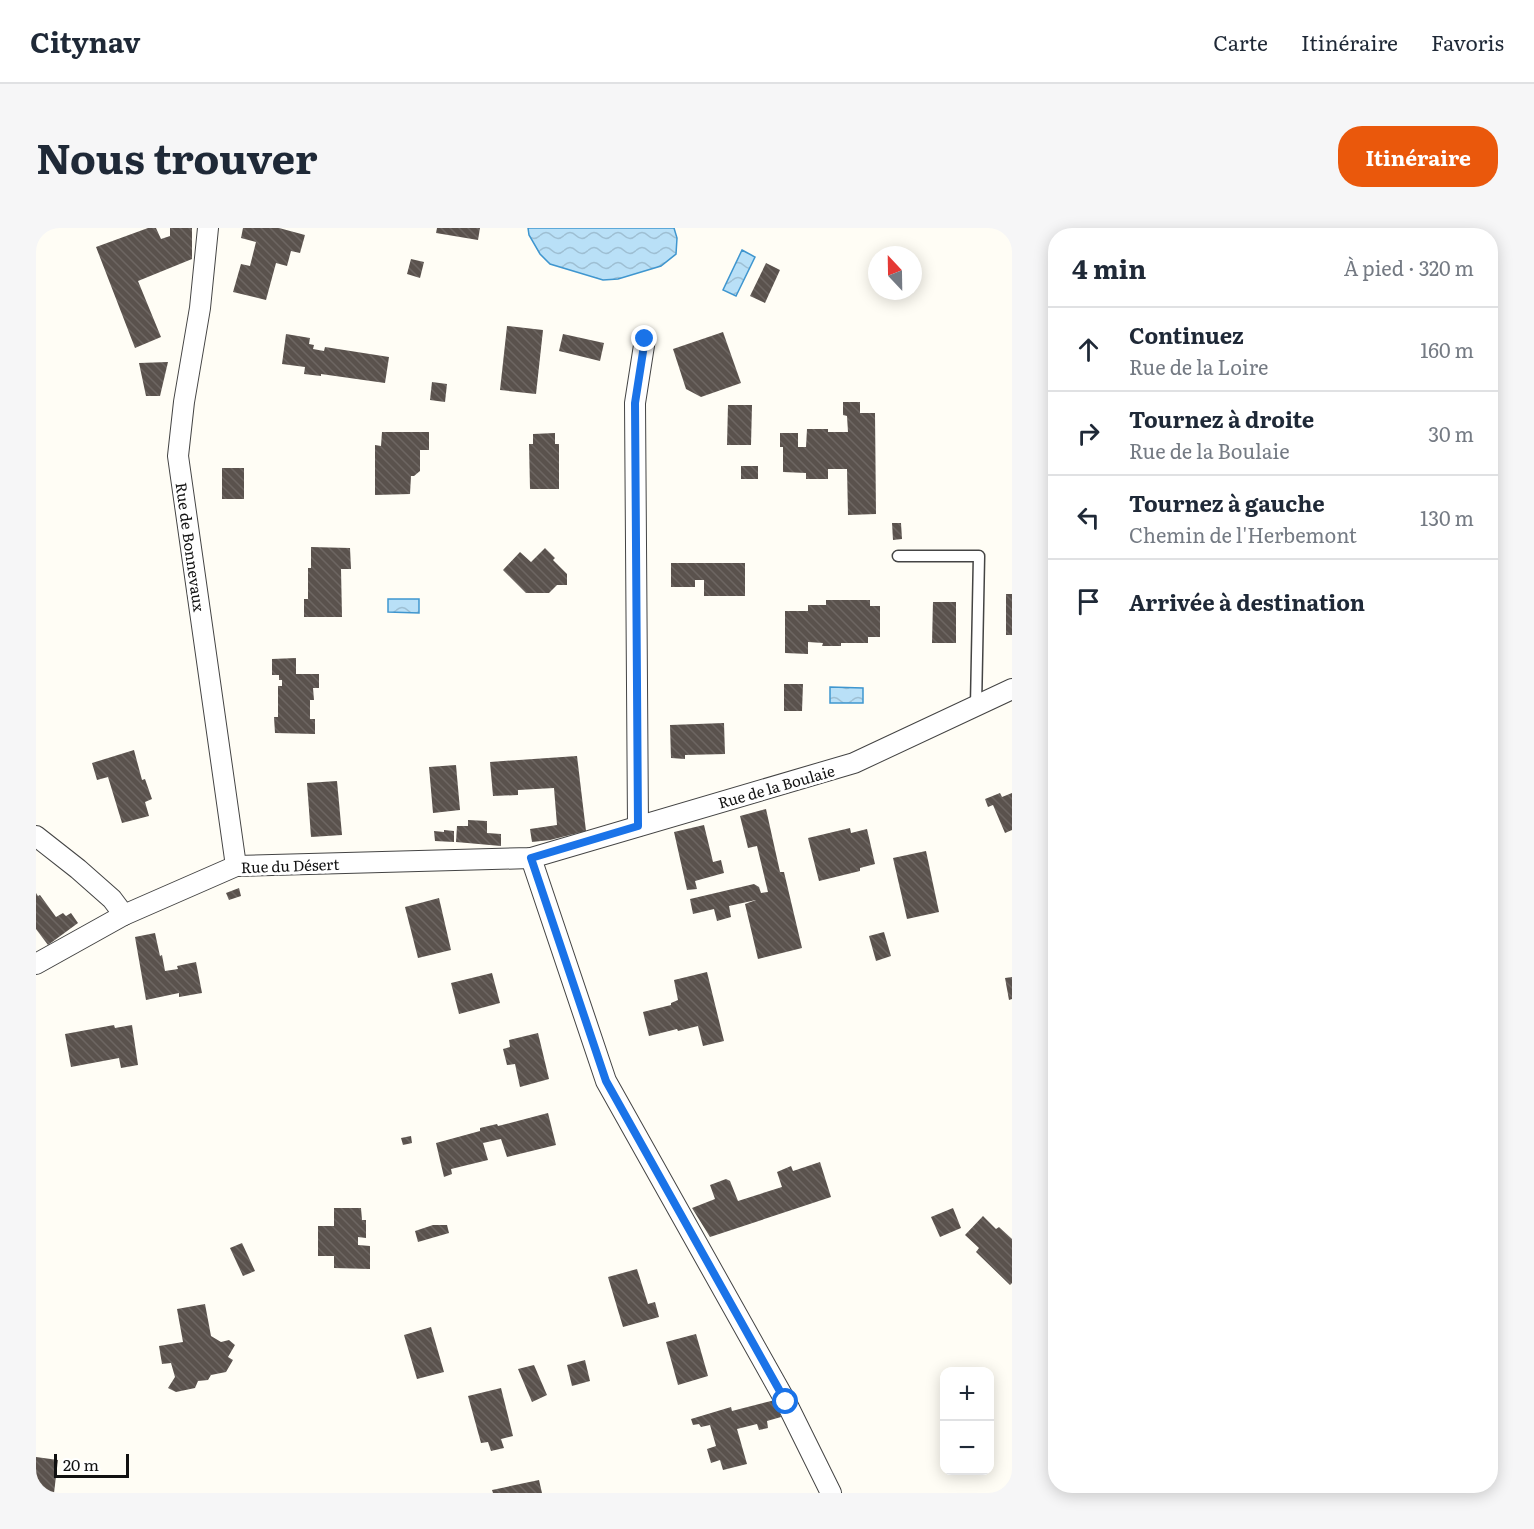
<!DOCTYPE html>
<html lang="fr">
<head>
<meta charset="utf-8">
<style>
	body { margin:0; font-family:Literata,serif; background:#f6f6f7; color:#1f2937 }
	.controls { position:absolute; right:18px; bottom:18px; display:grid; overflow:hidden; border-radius:12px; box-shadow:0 3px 15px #0003 }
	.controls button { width:54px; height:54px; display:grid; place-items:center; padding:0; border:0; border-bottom:2px solid #e0e1e3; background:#fff; color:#1f2937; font:30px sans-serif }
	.compass { position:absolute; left:832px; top:18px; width:54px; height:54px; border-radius:50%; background:#fff; box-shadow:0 3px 15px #0003; rotate:338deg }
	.scale { position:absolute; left:18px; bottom:15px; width:75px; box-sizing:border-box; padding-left:6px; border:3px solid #111; border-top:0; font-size:16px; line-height:21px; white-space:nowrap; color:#111; -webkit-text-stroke:4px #fff; paint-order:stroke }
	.stop { position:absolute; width:18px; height:18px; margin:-14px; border:4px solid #1a73e8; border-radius:50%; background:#fff }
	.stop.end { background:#1a73e8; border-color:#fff; box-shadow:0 2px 6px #0008 }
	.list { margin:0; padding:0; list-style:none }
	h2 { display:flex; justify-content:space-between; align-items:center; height:78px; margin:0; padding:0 24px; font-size:26px }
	h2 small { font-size:20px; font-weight:400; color:#747a83 }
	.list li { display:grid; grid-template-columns:39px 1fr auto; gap:18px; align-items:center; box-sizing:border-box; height:84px; padding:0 24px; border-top:2px solid #e0e1e3 }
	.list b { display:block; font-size:22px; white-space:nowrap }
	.list p { margin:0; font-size:20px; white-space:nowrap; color:#747a83 }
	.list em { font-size:20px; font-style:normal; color:#747a83 }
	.icon { flex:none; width:33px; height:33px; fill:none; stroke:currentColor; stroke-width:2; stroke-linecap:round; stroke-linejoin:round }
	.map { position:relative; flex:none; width:976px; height:1265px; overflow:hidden; border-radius:24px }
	header { display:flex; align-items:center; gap:36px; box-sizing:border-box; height:84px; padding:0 30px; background:#fff; border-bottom:2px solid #e0e1e3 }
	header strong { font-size:28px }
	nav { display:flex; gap:33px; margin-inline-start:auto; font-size:21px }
	.intro { display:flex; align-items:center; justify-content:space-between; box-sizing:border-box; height:144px; padding:0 36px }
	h1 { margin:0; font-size:42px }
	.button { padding:15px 27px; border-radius:24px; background:#ea580c; color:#fff; font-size:21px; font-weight:700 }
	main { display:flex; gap:36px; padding:0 36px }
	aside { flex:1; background:#fff; border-radius:24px; box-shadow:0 3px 15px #0003 }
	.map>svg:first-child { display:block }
	.water { fill:url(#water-waves); stroke:#3f96cf; stroke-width:1.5 }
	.building { fill:url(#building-back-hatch) }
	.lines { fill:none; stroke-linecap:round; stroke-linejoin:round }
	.service-casing { stroke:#444; stroke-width:13 }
	.minor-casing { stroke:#444; stroke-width:22 }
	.service { stroke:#fff; stroke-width:10 }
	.minor { stroke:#fff; stroke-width:20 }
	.route { stroke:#1a73e8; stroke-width:8 }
	.labels { text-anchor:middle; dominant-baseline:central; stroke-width:6; stroke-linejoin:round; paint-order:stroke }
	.street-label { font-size:15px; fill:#111; stroke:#fff }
</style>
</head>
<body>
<header>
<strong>Citynav</strong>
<nav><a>Carte</a><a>Itinéraire</a><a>Favoris</a></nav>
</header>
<div class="intro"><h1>Nous trouver</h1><a class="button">Itinéraire</a></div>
<main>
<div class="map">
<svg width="976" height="1265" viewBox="0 0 976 1265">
	<defs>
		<pattern id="water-waves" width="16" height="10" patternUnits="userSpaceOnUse" patternTransform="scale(1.5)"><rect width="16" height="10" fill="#b9e0f7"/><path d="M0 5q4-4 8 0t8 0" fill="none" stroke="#9ebfd3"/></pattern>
		<pattern id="building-back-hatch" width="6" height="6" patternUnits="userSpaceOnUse" patternTransform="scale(1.5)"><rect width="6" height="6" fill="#5a524d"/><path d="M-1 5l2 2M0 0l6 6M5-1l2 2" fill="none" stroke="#6d6662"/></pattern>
	</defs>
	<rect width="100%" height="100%" fill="#fffdf5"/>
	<g class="water">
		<polygon points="492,0 638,0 641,10 640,26 625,38 582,51 567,52 514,36 504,26 493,7"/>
		<polygon points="706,22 719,29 700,68 687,62"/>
		<polygon points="352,371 383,371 383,385 352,384"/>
		<polygon points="794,459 827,460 827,475 794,475"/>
	</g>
	<g class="building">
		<polygon points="112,0 120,0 125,11 134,8 134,0 156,0 156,31 102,53 125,109 99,120 60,19"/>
		<polygon points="207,0 243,0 269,7 264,25 255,23 251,38 240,35 230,72 197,64 205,36 214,38 220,14 205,10"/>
		<polygon points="401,0 444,0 442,12 400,5"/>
		<polygon points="375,31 388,34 384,50 371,46"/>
		<polygon points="730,35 744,42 729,75 714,68"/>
		<polygon points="471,98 507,102 500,166 464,162"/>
		<polygon points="687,104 705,155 665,169 650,161 637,121"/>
		<polygon points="250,106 274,110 273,116 278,117 277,121 288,123 289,119 353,129 349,155 285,146 285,148 268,146 269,139 246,136"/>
		<polygon points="527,106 568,115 564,133 523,123"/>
		<polygon points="132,134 124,168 110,168 103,135"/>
		<polygon points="396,154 411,156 409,174 394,172"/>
		<polygon points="807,174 824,174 824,185 839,185 840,286 812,287 811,241 792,241 792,251 770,251 770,245 747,244 747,219 744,219 744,205 762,205 762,219 770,219 771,201 792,201 792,204 812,204 811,188 807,187"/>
		<polygon points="692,177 716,177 715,217 691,217"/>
		<polygon points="346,204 393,204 393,222 384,222 384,243 378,248 375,248 374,266 339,267 339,217 345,218"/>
		<polygon points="519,205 519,216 523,216 523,261 494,261 493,216 497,216 497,206"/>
		<rect x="705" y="238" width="17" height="13"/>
		<rect x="186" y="240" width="22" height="31"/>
		<polygon points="856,295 865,295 866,311 857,312"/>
		<polygon points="275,319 314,320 315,341 305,341 306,389 268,389 268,371 272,371 272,340 275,340"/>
		<polygon points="509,320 519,330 517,332 531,346 531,357 521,357 513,365 490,365 467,342 484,324 495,334"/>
		<polygon points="635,335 709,335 709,368 668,368 668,352 659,352 659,359 635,359"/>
		<rect x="970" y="366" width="6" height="41"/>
		<polygon points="790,372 834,372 834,378 844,378 844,409 832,409 832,415 805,415 805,418 786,418 787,415 772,414 772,426 749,425 749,383 772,383 772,377 790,377"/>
		<polygon points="897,374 920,374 920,415 896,415"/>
		<polygon points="260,430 260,446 283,446 283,460 277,460 278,472 274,472 274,491 279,491 279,506 239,505 238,489 242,489 242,458 246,458 246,452 243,452 243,447 236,447 236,431"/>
		<polygon points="748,456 767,456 766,483 748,483"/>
		<polygon points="688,495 689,526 649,527 649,531 635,530 634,497"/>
		<polygon points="98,522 106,552 109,551 116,571 109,574 113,588 86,595 72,549 61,552 56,535"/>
		<polygon points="541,528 550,603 514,612 496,614 494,601 521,597 518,560 482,562 482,567 457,568 454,534"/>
		<polygon points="420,537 424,582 397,585 393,539"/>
		<polygon points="301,553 306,607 275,609 271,555"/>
		<polygon points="964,565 966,569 976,565 976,602 969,605 957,577 952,579 949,571"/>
		<polygon points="730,581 744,644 748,644 766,720 722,731 709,676 720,672 693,678 695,689 681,693 678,681 657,686 654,671 718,656 723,659 725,665 732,664 721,618 712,620 704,588"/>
		<polygon points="432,592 451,593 451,605 465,606 465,618 420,614 421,598 432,598"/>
		<polygon points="668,597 677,634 685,632 688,645 659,653 661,661 651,662 638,604"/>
		<polygon points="814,600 815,605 831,601 839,636 824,640 824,643 783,653 772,610"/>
		<polygon points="408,602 418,603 418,614 399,613 398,603 408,604"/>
		<polygon points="890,623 903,684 871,691 857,630"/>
		<polygon points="203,660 205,668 193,672 190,665"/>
		<polygon points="0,665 2,668 4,667 20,689 27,685 30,688 35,685 42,695 12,717 0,701"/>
		<polygon points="403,670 415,722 382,730 369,679"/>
		<polygon points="848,704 855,728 840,733 833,708"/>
		<polygon points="119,705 124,728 126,727 129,743 142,741 141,738 160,734 166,765 143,769 143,765 110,772 99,709"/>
		<polygon points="671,744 688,813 667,818 662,798 642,803 641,801 613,808 607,784 635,777 635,775 642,772 638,752"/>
		<polygon points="456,745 464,775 423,786 415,755"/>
		<polygon points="976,749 976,771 973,772 969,750"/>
		<polygon points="78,797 79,800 96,797 102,837 85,840 83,830 35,839 29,806"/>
		<polygon points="502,805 513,851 484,859 479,836 471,837 467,821 474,819 473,812"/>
		<polygon points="512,885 520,917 471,929 465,911 447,915 452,932 415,941 416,946 408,949 400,915 444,903 444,900 461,896 462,898"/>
		<polygon points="375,908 376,915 367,917 365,910"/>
		<polygon points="784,934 795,969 674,1009 656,980 679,971 674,957 690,951 694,953 702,973 746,959 741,944 755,938 757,943"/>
		<polygon points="298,980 325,980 326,992 330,992 330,1010 322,1009 322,1017 334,1018 334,1041 298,1040 298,1028 282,1028 282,998 298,998"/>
		<polygon points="917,980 925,1000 904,1009 895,989"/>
		<polygon points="947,988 960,1001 963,999 976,1011 976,1055 974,1057 940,1024 943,1020 929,1007"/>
		<polygon points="397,997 411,997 413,1005 382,1014 379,1003"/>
		<polygon points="206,1015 219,1043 207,1048 194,1020"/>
		<polygon points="601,1041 612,1076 619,1074 623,1089 587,1099 572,1049"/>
		<polygon points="169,1076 175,1108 185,1114 193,1112 199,1117 192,1129 197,1132 190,1144 175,1147 172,1152 162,1153 159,1160 140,1164 132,1160 139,1149 135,1135 126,1136 123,1118 147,1114 141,1081"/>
		<polygon points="395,1099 408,1144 381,1151 368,1107"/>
		<polygon points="660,1106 672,1148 642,1157 630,1114"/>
		<polygon points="549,1132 554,1153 536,1158 531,1137"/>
		<polygon points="498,1137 511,1167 496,1174 482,1141"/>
		<polygon points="465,1160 477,1208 465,1211 468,1220 455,1223 452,1214 445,1215 432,1168"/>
		<polygon points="739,1172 745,1189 731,1193 732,1200 723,1202 721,1196 701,1201 711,1236 687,1242 684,1232 675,1235 671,1221 680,1218 674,1197 665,1199 663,1196 657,1197 655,1191 695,1179 696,1183"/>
		<polygon points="0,1229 22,1232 18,1265 0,1264"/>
		<polygon points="503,1252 506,1265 457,1265 456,1262"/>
	</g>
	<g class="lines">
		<g class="service-casing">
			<polyline id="service" points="862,328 943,328 940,478"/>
		</g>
		<g class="minor-casing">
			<g id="minor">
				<polyline points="172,0 164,80 148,174 142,228 200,638"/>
				<polyline points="602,598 599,175 609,111"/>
				<polyline points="0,608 42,641 76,671 88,687"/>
				<polyline points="495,630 570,853 750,1174 795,1265"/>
				<polyline points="0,736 88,687 200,638 495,630 818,535 976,461"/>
			</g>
		</g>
		<use href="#service" class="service"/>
		<use href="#minor" class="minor"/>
	</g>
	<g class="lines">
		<polyline class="route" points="609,111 599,175 602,598 495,630 570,853 750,1174"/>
	</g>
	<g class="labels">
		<g class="street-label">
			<text transform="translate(155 319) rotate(82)">Rue de Bonnevaux</text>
			<text transform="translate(740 558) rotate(-16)">Rue de la Boulaie</text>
			<text transform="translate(254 637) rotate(-2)">Rue du Désert</text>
		</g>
	</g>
</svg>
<div class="controls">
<button>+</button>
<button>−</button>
</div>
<svg class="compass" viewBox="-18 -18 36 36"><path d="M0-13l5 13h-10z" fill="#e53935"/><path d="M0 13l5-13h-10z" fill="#747a83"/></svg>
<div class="scale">20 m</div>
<div class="stop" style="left:750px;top:1174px"></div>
<div class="stop end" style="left:609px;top:111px"></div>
</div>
<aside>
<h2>4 min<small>À pied · 320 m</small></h2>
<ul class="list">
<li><svg class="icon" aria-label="ahead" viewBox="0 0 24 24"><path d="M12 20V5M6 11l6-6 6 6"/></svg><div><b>Continuez</b><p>Rue de la Loire</p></div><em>160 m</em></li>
<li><svg class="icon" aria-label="right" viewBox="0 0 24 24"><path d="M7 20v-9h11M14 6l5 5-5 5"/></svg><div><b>Tournez à droite</b><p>Rue de la Boulaie</p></div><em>30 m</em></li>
<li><svg class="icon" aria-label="left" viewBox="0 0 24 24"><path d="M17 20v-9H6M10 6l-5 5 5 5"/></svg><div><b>Tournez à gauche</b><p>Chemin de l'Herbemont</p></div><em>130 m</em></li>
<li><svg class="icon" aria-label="arrive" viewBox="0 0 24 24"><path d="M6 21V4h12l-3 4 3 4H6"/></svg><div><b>Arrivée à destination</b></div></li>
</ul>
</aside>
</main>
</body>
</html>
